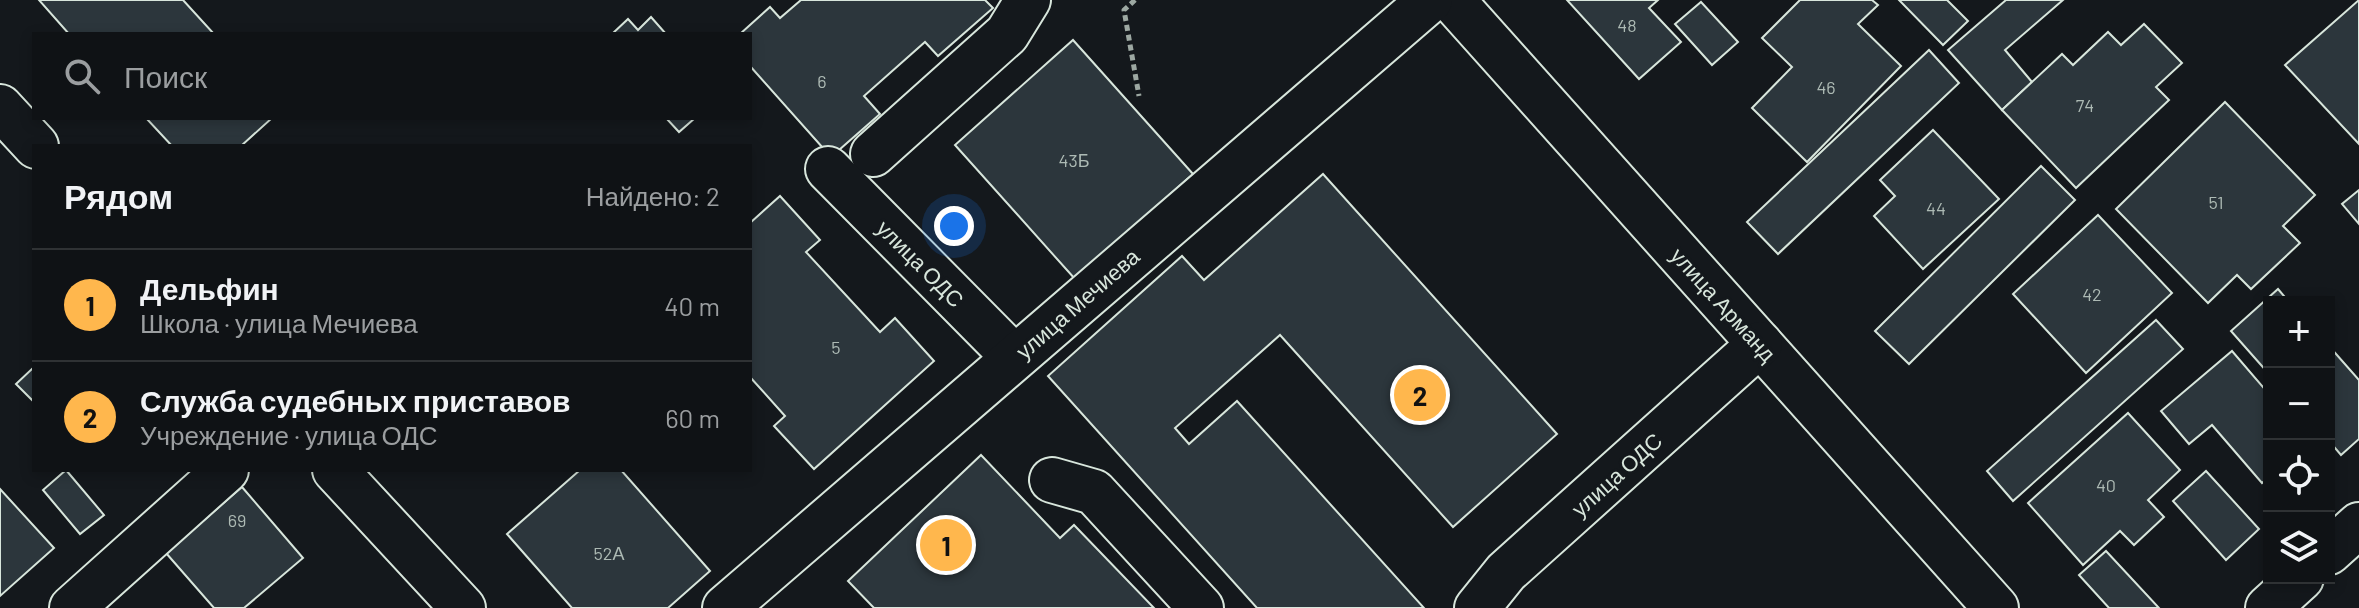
<!DOCTYPE html>
<html lang="ru">
<head>
<meta charset="utf-8">
<style>
	body { margin:0; font-family:Barlow,sans-serif; background:#181b1e; color:#f1f3f6 }
	.controls { position:absolute; right:24px; bottom:24px; display:grid; overflow:hidden; border-radius:0px; box-shadow:0 4px 12px #0003 }
	.controls button { width:72px; height:72px; display:grid; place-items:center; padding:0; border:0; border-bottom:2px solid #2f3234; background:#0f1215; color:#f1f3f6; font:40px sans-serif }
	.you { position:absolute; left:954px; top:226px; width:28px; height:28px; margin:-20px; border:6px solid #fff; border-radius:50%; background:#1a73e8; box-shadow:0 0 0 12px #1a73e833 }
	.badge { display:grid; place-items:center; width:52px; height:52px; border-radius:50%; background:#ffb74d; color:#111; font-size:26px; font-weight:700 }
	.pin { position:absolute; translate:-50% -50%; border:4px solid #fff; box-shadow:0 2px 8px #0006 }
	.list { margin:0; padding:0; list-style:none }
	h2 { display:flex; justify-content:space-between; align-items:center; height:104px; margin:0; padding:0 32px; font-size:34px }
	h2 small { font-size:26px; font-weight:400; color:#9b9ea0 }
	.list li { display:grid; grid-template-columns:52px 1fr auto; gap:24px; align-items:center; box-sizing:border-box; height:112px; padding:0 32px; border-top:2px solid #2f3234 }
	.list b { display:block; font-size:30px; white-space:nowrap }
	.list p { margin:0; font-size:26px; white-space:nowrap; color:#9b9ea0 }
	.list em { font-size:26px; font-style:normal; color:#9b9ea0 }
	.icon { flex:none; width:44px; height:44px; fill:none; stroke:currentColor; stroke-width:2; stroke-linecap:round; stroke-linejoin:round }
	.map { position:relative; flex:none; width:2359px; height:608px; overflow:hidden }
	.search { position:absolute; background:#0f1215; box-shadow:0 4px 12px #0003; left:32px; top:32px; width:720px; height:88px; display:flex; align-items:center; gap:20px; box-sizing:border-box; padding:0 28px; border-radius:0px; color:#9b9ea0; font-size:30px }
	.panel { position:absolute; background:#0f1215; box-shadow:0 4px 12px #0003; left:32px; top:144px; width:720px; height:328px; border-radius:0px }
	.map>svg:first-child { display:block }
	.building { fill:#2c363c; stroke:#d8e6dc; stroke-width:2 }
	.lines { fill:none; stroke-linecap:round; stroke-linejoin:round }
	.minor-casing { stroke:#d8e6dc; stroke-width:48 }
	.path { stroke:#9da8a2; stroke-width:5; stroke-dasharray:6 4; stroke-linecap:butt }
	.minor { stroke:#14181c; stroke-width:44 }
	.labels { text-anchor:middle; dominant-baseline:central; stroke-width:6; stroke-linejoin:round; paint-order:stroke }
	.number-label { font-size:18px; fill:#adbab4 }
	.street-label { font-size:22px; fill:#d8e6dc; stroke:#14181c }
</style>
</head>
<body>
<div class="map">
<svg width="2359" height="608" viewBox="0 0 2359 608">
	<rect width="100%" height="100%" fill="#14181c"/>
	<g class="building">
		<polygon points="39,0 183,0 214,34 69,34"/>
		<polygon points="801,0 985,0 993,8 938,56 925,42 864,96 880,114 831,157 750,66 750,34 740,34 770,7 780,18"/>
		<polygon points="1567,0 1658,0 1649,8 1681,42 1639,79"/>
		<polygon points="1800,0 1872,0 1878,5 1858,24 1901,66 1807,162 1752,108 1792,67 1762,38"/>
		<polygon points="1899,0 1947,0 1968,21 1943,45"/>
		<polygon points="2006,0 2063,0 2005,50 2032,82 2002,110 1948,50"/>
		<polygon points="2359,0 2359,144 2285,65"/>
		<polygon points="1701,2 1738,42 1712,65 1675,24"/>
		<polygon points="651,17 666,34 612,34 628,19 638,30"/>
		<polygon points="2144,24 2182,63 2156,87 2169,100 2076,188 2002,110 2062,54 2073,65 2108,32 2121,45"/>
		<polygon points="1073,40 1193,174 1075,279 955,145"/>
		<polygon points="1929,50 1959,83 1778,254 1747,222"/>
		<polygon points="2225,102 2315,195 2283,226 2300,243 2251,289 2237,275 2208,303 2116,209"/>
		<polygon points="146,118 272,118 241,146 172,146"/>
		<polygon points="666,118 695,118 679,132"/>
		<polygon points="1933,130 1999,199 1923,269 1874,216 1895,196 1880,180"/>
		<polygon points="2041,166 2075,200 1909,364 1875,331"/>
		<polygon points="1323,174 1557,434 1453,527 1280,335 1175,428 1189,444 1237,401 1424,608 1257,608 1048,376 1182,256 1204,280"/>
		<polygon points="2359,190 2359,224 2342,204"/>
		<polygon points="780,196 820,240 806,252 880,332 895,318 934,361 814,469 774,426 785,416 750,377 750,223"/>
		<polygon points="2098,215 2172,293 2086,373 2013,294"/>
		<polygon points="2278,289 2289,302 2269,302 2269,374 2231,331"/>
		<polygon points="2156,320 2183,349 2013,501 1987,471"/>
		<polygon points="2329,346 2359,380 2359,439 2341,455 2329,441"/>
		<polygon points="2232,351 2269,394 2269,477 2262,483 2212,425 2189,444 2161,411"/>
		<polygon points="34,367 34,402 16,384"/>
		<polygon points="2128,413 2180,470 2148,500 2164,517 2134,545 2120,531 2083,565 2028,503"/>
		<polygon points="981,455 1060,538 1074,525 1154,608 874,608 848,581"/>
		<polygon points="66,470 104,515 80,534 43,490"/>
		<polygon points="580,470 621,470 710,571 668,608 572,608 507,534"/>
		<polygon points="2206,471 2259,529 2226,560 2173,501"/>
		<polygon points="242,487 303,558 244,608 214,608 166,553"/>
		<polygon points="0,489 54,548 0,596"/>
		<polygon points="2106,551 2159,608 2109,608 2079,575"/>
	</g>
	<g class="lines">
		<g class="minor-casing">
			<g id="minor">
				<polyline points="1452,0 1996,608"/>
				<polyline points="0,107 36,146"/>
				<polyline points="873,154 1007,34 1028,0"/>
				<polyline points="828,169 1014,357"/>
				<polyline points="335,470 463,608"/>
				<polyline points="1052,480 1094,492 1201,608"/>
				<polyline points="2329,552 2359,525"/>
				<polyline points="72,608 226,470"/>
				<polyline points="725,608 1430,0"/>
				<polyline points="1477,608 1506,572 1760,344"/>
				<polyline points="2268,608 2301,578"/>
			</g>
		</g>
		<polyline class="path" points="1135,0 1124,10 1139,96"/>
		<use href="#minor" class="minor"/>
	</g>
	<g class="labels">
		<g class="number-label">
			<text x="1627" y="25">48</text>
			<text x="822" y="81">6</text>
			<text x="1826" y="87">46</text>
			<text x="2085" y="105">74</text>
			<text x="1074" y="160">43Б</text>
			<text x="2216" y="202">51</text>
			<text x="1936" y="208">44</text>
			<text x="2092" y="294">42</text>
			<text x="836" y="347">5</text>
			<text x="2106" y="485">40</text>
			<text x="237" y="520">69</text>
			<text x="609" y="553">52А</text>
		</g>
		<g class="street-label">
			<text transform="translate(921 263) rotate(45)">улица ОДС</text>
			<text transform="translate(1077 303) rotate(-41)">улица Мечиева</text>
			<text transform="translate(1724 304) rotate(48)">улица Арманд</text>
			<text transform="translate(1616 474) rotate(-42)">улица ОДС</text>
		</g>
	</g>
</svg>
<div class="controls">
<button>+</button>
<button>−</button>
<button><svg class="icon" aria-label="locate" viewBox="0 0 24 24"><circle cx="12" cy="12" r="6"/><path d="M12 2v4M12 18v4M2 12h4M18 12h4"/></svg></button>
<button><svg class="icon" aria-label="layers" viewBox="0 0 24 24"><path d="M12 4l9 5-9 5-9-5zM3 14l9 5 9-5"/></svg></button>
</div>
<div class="you"></div>
<div class="pin badge" style="left:946px;top:545px">1</div>
<div class="pin badge" style="left:1420px;top:395px">2</div>
<div class="search"><svg class="icon" aria-label="search" viewBox="0 0 24 24"><circle cx="10" cy="10" r="6"/><path d="M15 15l6 6"/></svg>Поиск</div>
<section class="panel">
<h2>Рядом<small>Найдено: 2</small></h2>
<ul class="list">
<li><span class="badge">1</span><div><b>Дельфин</b><p>Школа · улица Мечиева</p></div><em>40 m</em></li>
<li><span class="badge">2</span><div><b>Служба судебных приставов</b><p>Учреждение · улица ОДС</p></div><em>60 m</em></li>
</ul>
</section>
</div>
</body>
</html>
